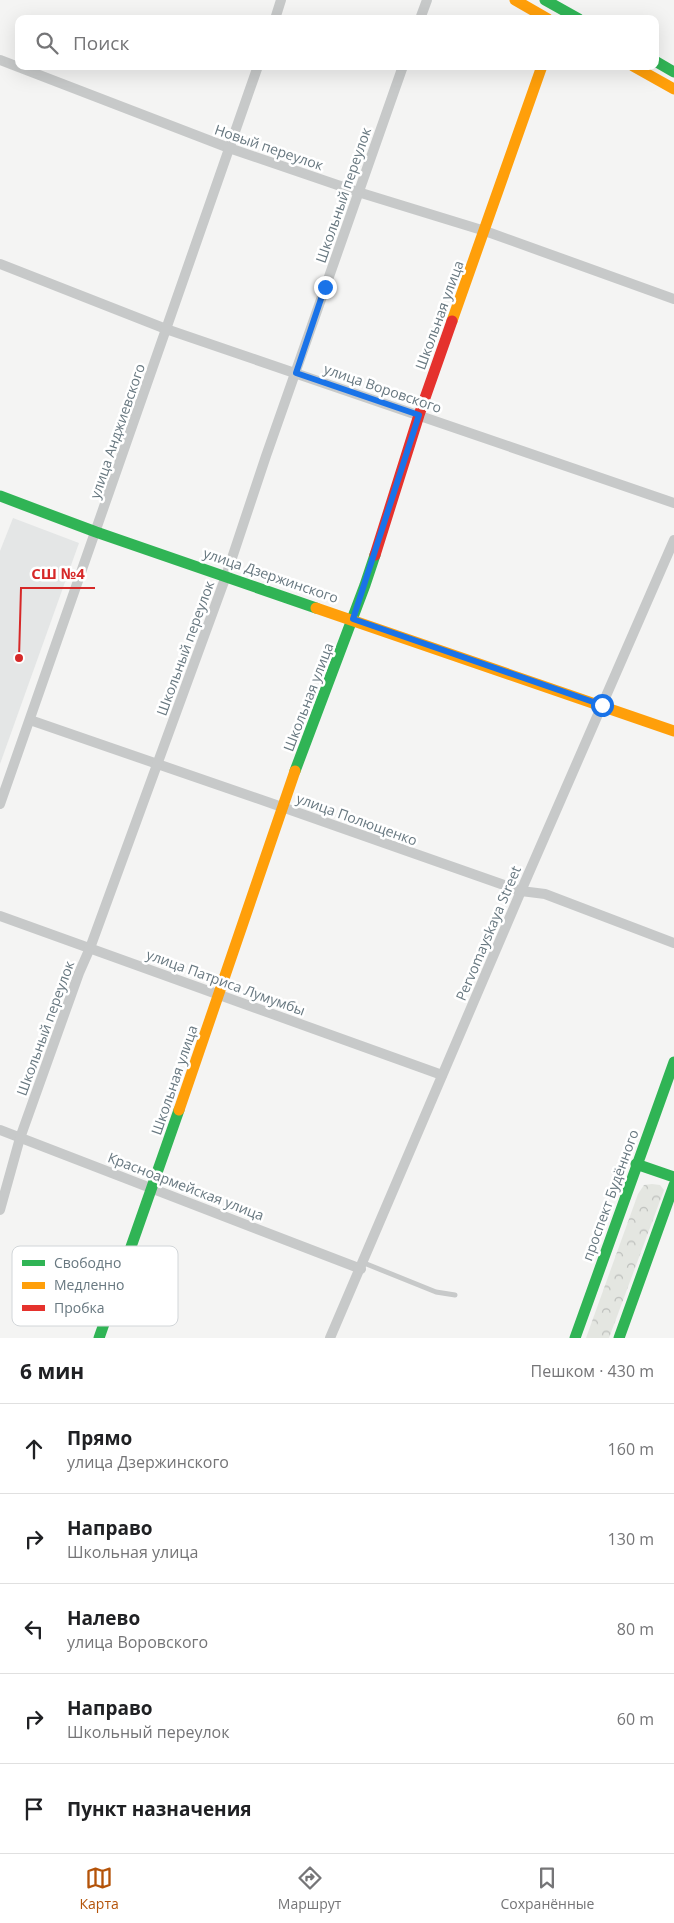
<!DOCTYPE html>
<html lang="ru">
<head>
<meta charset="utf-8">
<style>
	body { margin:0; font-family:"Open Sans",sans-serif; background:#f2f2f2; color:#202124 }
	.stop { position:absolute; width:15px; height:15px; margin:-11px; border:4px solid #1a73e8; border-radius:50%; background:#fff }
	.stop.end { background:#1a73e8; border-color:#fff; box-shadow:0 1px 5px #0008 }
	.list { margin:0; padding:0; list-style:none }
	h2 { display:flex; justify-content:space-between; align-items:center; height:65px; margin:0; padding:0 20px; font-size:21px }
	h2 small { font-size:16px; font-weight:400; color:#757577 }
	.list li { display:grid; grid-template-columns:32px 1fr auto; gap:15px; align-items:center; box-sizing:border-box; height:90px; padding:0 20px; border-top:1px solid #e0e0e0 }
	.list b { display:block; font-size:19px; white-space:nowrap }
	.list p { margin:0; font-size:16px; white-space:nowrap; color:#757577 }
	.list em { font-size:16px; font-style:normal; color:#757577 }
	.icon { flex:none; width:28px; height:28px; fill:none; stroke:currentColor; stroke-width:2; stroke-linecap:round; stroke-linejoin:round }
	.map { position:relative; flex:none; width:674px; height:1338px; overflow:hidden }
	.search { position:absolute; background:#fff; box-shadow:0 5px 20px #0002; left:15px; right:15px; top:15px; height:55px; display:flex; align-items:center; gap:12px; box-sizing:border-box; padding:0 18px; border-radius:10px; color:#757577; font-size:19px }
	.sheet { height:515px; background:#fff }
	nav { display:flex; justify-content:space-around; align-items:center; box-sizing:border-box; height:70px; border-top:1px solid #e0e0e0; background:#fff; font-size:14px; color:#757577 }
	nav a { display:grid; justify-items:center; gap:2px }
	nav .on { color:#b45309 }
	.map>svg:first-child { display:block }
	.built { fill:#e4e6e6 }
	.forest { fill:url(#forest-crowns) }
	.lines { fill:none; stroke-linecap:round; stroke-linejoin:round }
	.lane { stroke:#c7c9c9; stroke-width:5 }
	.street { stroke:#c7c9c9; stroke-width:10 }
	.fast { stroke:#30b455; stroke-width:11 }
	.slow { stroke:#ff9f0a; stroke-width:11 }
	.jam { stroke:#e5322d; stroke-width:11 }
	.route { stroke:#1a73e8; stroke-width:6 }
	.labels { text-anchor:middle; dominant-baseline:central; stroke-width:5; stroke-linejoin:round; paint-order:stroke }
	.street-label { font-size:14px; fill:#687880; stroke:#fff }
	.key { fill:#fff; stroke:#d2d6d9; stroke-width:1 }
	.key-label { font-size:14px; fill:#687880 }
	.leader { fill:none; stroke:#d62828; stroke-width:2 }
	.callout-dot { fill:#d62828; stroke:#fff; stroke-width:2 }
	.callout-label { font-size:15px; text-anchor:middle; font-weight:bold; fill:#d62828; stroke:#fff; stroke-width:5; stroke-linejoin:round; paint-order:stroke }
</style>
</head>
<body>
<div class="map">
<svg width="674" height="1338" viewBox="0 0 674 1338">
	<defs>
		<pattern id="forest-crowns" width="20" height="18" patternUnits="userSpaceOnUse" patternTransform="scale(1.25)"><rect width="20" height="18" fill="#e4e6e1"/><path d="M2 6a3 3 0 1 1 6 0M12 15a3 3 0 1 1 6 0" fill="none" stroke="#bdbfbc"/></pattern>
	</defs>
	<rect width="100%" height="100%" fill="#f4f4f3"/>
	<polygon class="built" points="13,518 79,543 0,764 0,551"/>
	<polygon class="forest" points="652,1184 660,1185 664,1190 609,1338 586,1338 638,1194 644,1185"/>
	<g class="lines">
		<polyline class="lane" points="364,1263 436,1292 455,1295"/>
		<g class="street">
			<polyline points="275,19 281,0"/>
			<polyline points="420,19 427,0"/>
			<polyline points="0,60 229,148 358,192 485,231 674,299"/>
			<polyline points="0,264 166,329 674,503"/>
			<polyline points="30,720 282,807 521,891 545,894 674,943"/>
			<polyline points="0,804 258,66"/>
			<polyline points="0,916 442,1075"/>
			<polyline points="0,1130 361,1269"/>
			<polyline points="0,1210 20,1138 79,973 90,948 226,576 266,456 403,66"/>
			<polyline points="330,1338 521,891 674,540"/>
		</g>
		<g class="fast">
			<polyline points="545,0 579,19"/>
			<polyline points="655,61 674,72"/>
			<polyline points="0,496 96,532 316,608"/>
			<polyline points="295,771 365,585 375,555"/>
			<polyline points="636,1164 674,1177"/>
			<polyline points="99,1338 179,1110"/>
			<polyline points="575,1338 674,1062"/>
			<polyline points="619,1338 674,1185"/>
		</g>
		<g class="slow">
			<polyline points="515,0 548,19"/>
			<polyline points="633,66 674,89"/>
			<polyline points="452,321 542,66"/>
			<polyline points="316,608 674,731"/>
			<polyline points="179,1110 295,771"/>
		</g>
		<polyline class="jam" points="375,555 419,415 452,321"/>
	</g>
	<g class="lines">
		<polyline class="route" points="325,287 296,373 419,415 353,619 602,705"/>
	</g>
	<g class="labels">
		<g class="street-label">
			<text transform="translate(269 147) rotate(19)">Новый переулок</text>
			<text transform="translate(343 195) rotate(-71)">Школьный переулок</text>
			<text transform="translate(439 315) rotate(-70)">Школьная улица</text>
			<text transform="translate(383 388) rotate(19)">улица Воровского</text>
			<text transform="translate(117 431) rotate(-71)">улица Анджиевского</text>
			<text transform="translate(271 575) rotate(19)">улица Дзержинского</text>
			<text transform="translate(185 648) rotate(-70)">Школьный переулок</text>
			<text transform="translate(308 697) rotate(-69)">Школьная улица</text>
			<text transform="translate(357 819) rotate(20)">улица Полющенко</text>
			<text transform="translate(488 933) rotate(-67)">Pervomayskaya Street</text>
			<text transform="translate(226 982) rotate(20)">улица Патриса Лумумбы</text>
			<text transform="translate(45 1028) rotate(-70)">Школьный переулок</text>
			<text transform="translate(174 1080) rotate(-71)">Школьная улица</text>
			<text transform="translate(186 1186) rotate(21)">Красноармейская улица</text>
			<text transform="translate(610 1195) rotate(-70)">проспект Будённого</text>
		</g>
	</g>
	<rect x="12" y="1246" width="166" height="80" rx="8" class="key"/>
	<rect x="22" y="1260" width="23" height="6" fill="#30b455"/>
	<rect x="22" y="1282" width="23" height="7" fill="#ff9f0a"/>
	<rect x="22" y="1305" width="23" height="6" fill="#e5322d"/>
	<g class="key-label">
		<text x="54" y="1268">Свободно</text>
		<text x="54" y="1290">Медленно</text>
		<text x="54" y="1313">Пробка</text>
	</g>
	<path class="leader" d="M19 658L21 588H95"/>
	<circle class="callout-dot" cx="19" cy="658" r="5"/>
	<g class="callout-label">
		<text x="58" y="579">СШ №4</text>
	</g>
</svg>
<div class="stop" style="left:602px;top:705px"></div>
<div class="stop end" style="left:325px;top:287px"></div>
<div class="search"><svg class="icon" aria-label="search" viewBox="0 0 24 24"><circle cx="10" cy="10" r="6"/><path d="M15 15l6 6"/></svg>Поиск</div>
</div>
<section class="sheet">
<h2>6 мин<small>Пешком · 430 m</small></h2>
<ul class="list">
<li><svg class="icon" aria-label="ahead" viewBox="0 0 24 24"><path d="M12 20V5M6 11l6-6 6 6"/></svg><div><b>Прямо</b><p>улица Дзержинского</p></div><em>160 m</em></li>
<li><svg class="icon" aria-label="right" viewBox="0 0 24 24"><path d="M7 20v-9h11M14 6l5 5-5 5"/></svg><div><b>Направо</b><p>Школьная улица</p></div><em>130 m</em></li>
<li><svg class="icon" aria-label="left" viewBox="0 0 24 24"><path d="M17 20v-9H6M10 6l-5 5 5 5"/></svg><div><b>Налево</b><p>улица Воровского</p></div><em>80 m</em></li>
<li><svg class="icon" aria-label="right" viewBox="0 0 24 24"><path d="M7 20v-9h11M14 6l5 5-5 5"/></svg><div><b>Направо</b><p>Школьный переулок</p></div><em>60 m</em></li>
<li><svg class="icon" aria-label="arrive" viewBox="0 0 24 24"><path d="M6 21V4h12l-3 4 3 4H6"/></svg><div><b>Пункт назначения</b></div></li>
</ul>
</section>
<nav>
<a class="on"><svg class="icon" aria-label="map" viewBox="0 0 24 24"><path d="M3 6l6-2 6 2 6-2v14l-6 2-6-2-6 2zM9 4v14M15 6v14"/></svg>Карта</a>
<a><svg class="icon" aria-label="directions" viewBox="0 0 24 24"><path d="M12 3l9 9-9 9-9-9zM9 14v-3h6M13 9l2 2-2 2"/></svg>Маршрут</a>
<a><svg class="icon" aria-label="saved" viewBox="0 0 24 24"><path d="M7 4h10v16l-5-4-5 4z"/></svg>Сохранённые</a>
</nav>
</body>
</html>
